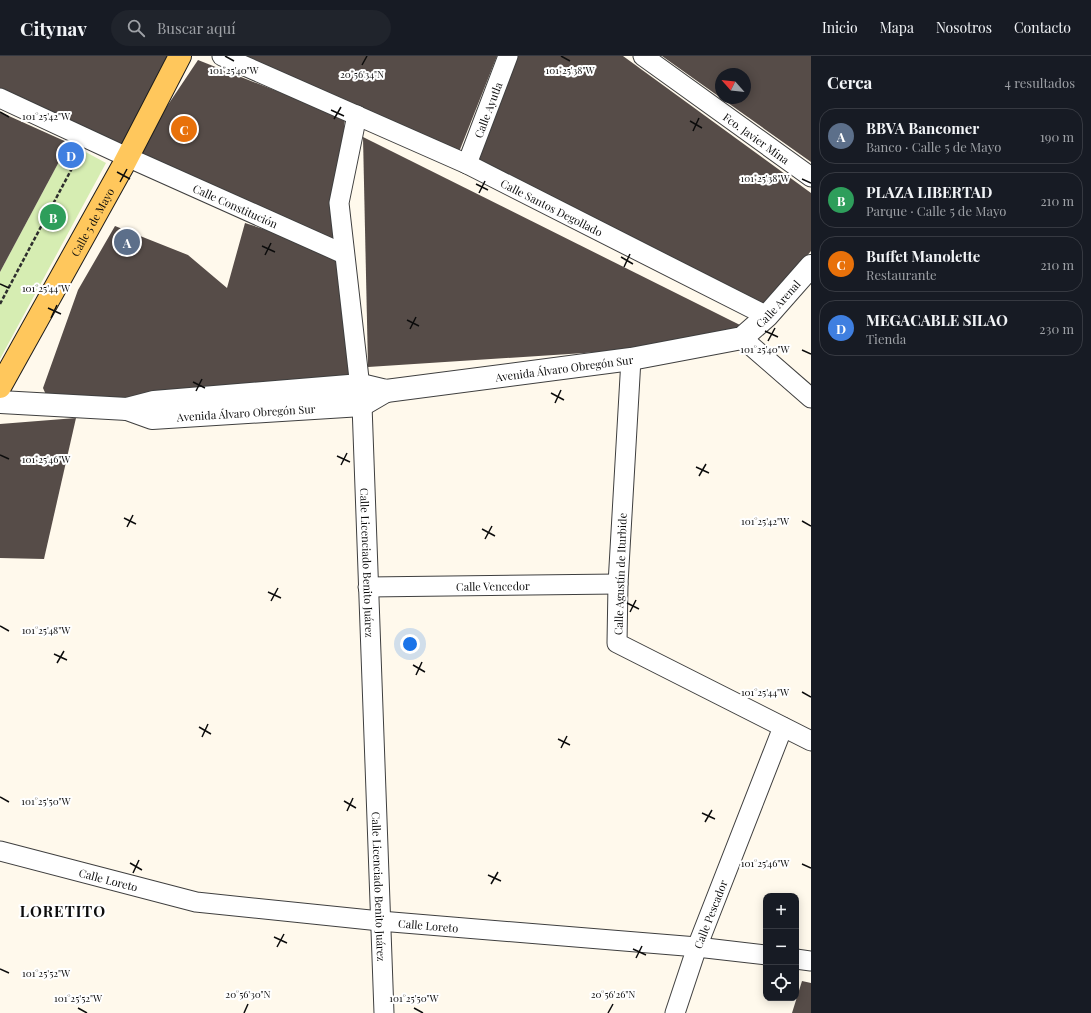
<!DOCTYPE html>
<html lang="es">
<head>
<meta charset="utf-8">
<style>
	body { margin:0; font-family:"Playfair Display",serif; background:#20242c; color:#f1f3f6 }
	.controls { position:absolute; right:12px; bottom:12px; display:grid; overflow:hidden; border-radius:8px; box-shadow:0 2px 10px #0003 }
	.controls button { width:36px; height:36px; display:grid; place-items:center; padding:0; border:0; border-bottom:1px solid #363941; background:#171b24; color:#f1f3f6; font:20px sans-serif }
	.compass { position:absolute; left:715px; top:12px; width:36px; height:36px; border-radius:50%; background:#171b24; box-shadow:0 2px 10px #0003; rotate:297deg }
	.you { position:absolute; left:410px; top:588px; width:14px; height:14px; margin:-10px; border:3px solid #fff; border-radius:50%; background:#1a73e8; box-shadow:0 0 0 6px #1a73e833 }
	.badge { display:grid; place-items:center; width:26px; height:26px; border-radius:50%; background:#df909e; color:#fff; font-size:13px; font-weight:700 }
	.pin { position:absolute; translate:-50% -50%; border:2px solid #fff; box-shadow:0 1px 4px #0006 }
	.list { margin:0; padding:0; list-style:none }
	h2 { display:flex; justify-content:space-between; align-items:center; height:52px; margin:0; padding:0 16px; font-size:17px }
	h2 small { font-size:13px; font-weight:400; color:#9ea1a6 }
	.list li { display:grid; grid-template-columns:26px 1fr auto; gap:12px; align-items:center; box-sizing:border-box; height:56px; margin:0 8px 8px; padding:0 8px; border:1px solid #363941; border-radius:16px }
	.list b { display:block; font-size:15px; white-space:nowrap }
	.list p { margin:0; font-size:13px; white-space:nowrap; color:#9ea1a6 }
	.list em { font-size:13px; font-style:normal; color:#9ea1a6 }
	.icon { flex:none; width:22px; height:22px; fill:none; stroke:currentColor; stroke-width:2; stroke-linecap:round; stroke-linejoin:round }
	.map { position:relative; flex:none; width:811px; height:957px; overflow:hidden }
	header { display:flex; align-items:center; gap:24px; box-sizing:border-box; height:56px; padding:0 20px; background:#171b24; border-bottom:1px solid #363941 }
	header strong { font-size:19px }
	nav { display:flex; gap:22px; margin-inline-start:auto; font-size:14px }
	.search { width:280px; height:36px; background:#20242c; display:flex; align-items:center; gap:10px; box-sizing:border-box; padding:0 14px; border-radius:22px; color:#9ea1a6; font-size:15px }
	main { display:flex }
	aside { flex:1; background:#171b24 }
	.map>svg:first-child { display:block }
	.green { fill:#d6edb2 }
	.building { fill:#564c48 }
	.lines { fill:none; stroke-linecap:round; stroke-linejoin:round }
	.minor-casing { stroke:#3f3f3f; stroke-width:21 }
	.tertiary-casing { stroke:#3f3f3f; stroke-width:24 }
	.primary-casing { stroke:#1d1d1d; stroke-width:24 }
	.path { stroke:#2e2e2e; stroke-width:2.5; stroke-dasharray:4 2; stroke-linecap:butt }
	.minor { stroke:#fff; stroke-width:19 }
	.tertiary { stroke:#fff; stroke-width:22 }
	.primary { stroke:#ffc75c; stroke-width:22 }
	.ticks { fill:none; stroke:#0c0c0c; stroke-width:1.5 }
	.labels { text-anchor:middle; dominant-baseline:central; stroke-width:4; stroke-linejoin:round; paint-order:stroke }
	.street-label { font-size:11px; fill:#0c0c0c; stroke:#fff }
	.district-label { font-size:15px; font-weight:bold; letter-spacing:1px; fill:#0c0c0c; stroke:#fff }
	.ticks-label { font-size:10px; text-anchor:middle; fill:#0c0c0c; stroke:#fff; stroke-width:4; stroke-linejoin:round; paint-order:stroke }
</style>
</head>
<body>
<header>
<strong>Citynav</strong>
<div class="search"><svg class="icon" aria-label="search" viewBox="0 0 24 24"><circle cx="10" cy="10" r="6"/><path d="M15 15l6 6"/></svg>Buscar aquí</div>
<nav><a>Inicio</a><a>Mapa</a><a>Nosotros</a><a>Contacto</a></nav>
</header>
<main>
<div class="map">
<svg width="811" height="957" viewBox="0 0 811 957">
	<rect width="100%" height="100%" fill="#fff9ec"/>
	<polygon class="green" points="69,87 106,107 0,303 0,216"/>
	<g class="building">
		<polygon points="0,0 180,0 127,101 0,37"/>
		<polygon points="241,0 497,0 459,96"/>
		<polygon points="515,0 623,0 811,137 811,195 765,250 476,104"/>
		<polygon points="662,0 811,0 811,106 721,42 745,42 745,18 721,18 721,42"/>
		<polygon points="198,4 345,62 334,185 135,98"/>
		<polygon points="0,56 69,87 0,216"/>
		<polygon points="363,81 742,270 706,289 368,311"/>
		<polygon points="245,167 353,202 351,325 139,344 47,341 43,332 78,234 115,170 188,199 227,232"/>
		<polygon points="76,362 44,503 0,502 0,368"/>
		<polygon points="802,925 811,927 811,957 792,957"/>
	</g>
	<g class="lines">
		<g class="minor-casing">
			<g id="minor">
				<path id="s1" d="M222,0L467,108L767,260"/>
				<path id="s2" d="M643,0L811,121"/>
				<path id="s3" d="M0,42L127,101L344,198"/>
				<path id="s4" d="M357,59L339,147L362,349L384,957"/>
				<path id="s5" d="M467,108L508,0"/>
				<polyline points="742,282 811,342"/>
				<polyline points="631,303 618,528 617,587 811,685"/>
				<path id="s6" d="M368,531L618,528"/>
				<path id="s7" d="M0,795L196,846L380,865L697,891L766,899"/>
				<polyline points="796,903 811,905"/>
				<path id="s8" d="M675,957L697,891L783,671"/>
			</g>
		</g>
		<g class="tertiary-casing">
			<g id="tertiary">
				<path id="s9" d="M0,346L127,353L152,362L362,349L386,335"/>
				<path id="s10" d="M127,353L154,346L361,329L386,335L631,303L742,282L767,260L811,210"/>
			</g>
		</g>
		<g class="primary-casing">
			<g id="primary">
				<path id="s11" d="M0,331L124,108L180,0"/>
			</g>
		</g>
		<polyline class="path" points="0,248 79,99"/>
		<use href="#minor" class="minor"/>
		<use href="#tertiary" class="tertiary"/>
		<use href="#primary" class="primary"/>
	</g>
	<path class="ticks" d="M225,0L234,5M561,0L570,5M362,9L367,0M331,54L344,60M0,56L9,61M334,63L341,51M690,65L702,72M693,75L699,62M117,116L130,123M802,123L811,127M120,126L127,113M476,128L488,134M479,137L485,125M262,190L275,196M265,199L271,187M621,201L633,208M624,211L630,198M0,228L9,232M48,252L61,258M51,262L57,249M407,264L419,270M410,273L416,261M765,275L778,281M768,285L775,272M802,294L811,298M193,326L205,332M196,335L202,323M551,337L564,344M555,347L561,334M0,399L9,403M337,400L350,406M341,409L347,397M696,411L709,417M699,420L706,408M124,462L136,468M802,465L811,470M127,471L133,459M482,473L495,480M485,483L492,470M268,536L281,542M271,545L278,532M627,547L639,553M630,556L636,544M0,570L9,575M54,598L67,604M57,607L64,595M413,609L425,616M416,619L422,606M802,636L811,641M199,671L211,678M202,681L208,668M558,683L570,689M561,692L567,680M0,741L9,746M344,745L356,752M347,755L353,742M702,757L715,763M705,766L712,754M130,807L142,814M802,808L811,812M133,817L139,804M488,819L501,825M491,828L498,816M274,881L287,887M277,891L284,878M633,893L646,899M636,902L642,890M0,913L9,917M78,952L87,957M414,952L423,957M244,957L248,948M608,957L613,948"/>
	<g class="labels">
		<g class="street-label">
			<text stroke="none"><textPath href="#s5" startOffset="58">Calle Ayutla</textPath></text>
			<text stroke="none"><textPath href="#s2" startOffset="140">Fco. Javier Mina</textPath></text>
			<text stroke="none"><textPath href="#s3" startOffset="259">Calle Constitución</textPath></text>
			<text stroke="none"><textPath href="#s1" startOffset="363">Calle Santos Degollado</textPath></text>
			<text stroke="none"><textPath href="#s11" startOffset="189">Calle 5 de Mayo</textPath></text>
			<text stroke="none"><textPath href="#s10" startOffset="671">Calle Arenal</textPath></text>
			<text stroke="none"><textPath href="#s10" startOffset="441">Avenida Álvaro Obregón Sur</textPath></text>
			<text stroke="none"><textPath href="#s9" startOffset="248">Avenida Álvaro Obregón Sur</textPath></text>
			<text stroke="none"><textPath href="#s4" startOffset="451">Calle Licenciado Benito Juárez</textPath></text>
			<text transform="translate(620 518) rotate(-88)">Calle Agustín de Iturbide</text>
			<text stroke="none"><textPath href="#s6" startOffset="125">Calle Vencedor</textPath></text>
			<text stroke="none"><textPath href="#s7" startOffset="112">Calle Loreto</textPath></text>
			<text stroke="none"><textPath href="#s4" startOffset="775">Calle Licenciado Benito Juárez</textPath></text>
			<text stroke="none"><textPath href="#s8" startOffset="105">Calle Pescador</textPath></text>
			<text stroke="none"><textPath href="#s7" startOffset="436">Calle Loreto</textPath></text>
		</g>
		<g class="district-label">
			<text x="63" y="855">LORETITO</text>
		</g>
	</g>
	<g class="ticks-label">
		<text x="234" y="18">101°25'40"W</text>
		<text x="570" y="18">101°25'38"W</text>
		<text x="362" y="22">20°56'34"N</text>
		<text x="46" y="64">101°25'42"W</text>
		<text x="765" y="126">101°25'38"W</text>
		<text x="46" y="236">101°25'44"W</text>
		<text x="765" y="297">101°25'40"W</text>
		<text x="46" y="407">101°25'46"W</text>
		<text x="765" y="469">101°25'42"W</text>
		<text x="46" y="578">101°25'48"W</text>
		<text x="765" y="640">101°25'44"W</text>
		<text x="46" y="749">101°25'50"W</text>
		<text x="765" y="811">101°25'46"W</text>
		<text x="46" y="921">101°25'52"W</text>
		<text x="248" y="942">20°56'30"N</text>
		<text x="613" y="942">20°56'26"N</text>
		<text x="78" y="946">101°25'52"W</text>
		<text x="414" y="946">101°25'50"W</text>
	</g>
</svg>
<div class="controls">
<button>+</button>
<button>−</button>
<button><svg class="icon" aria-label="locate" viewBox="0 0 24 24"><circle cx="12" cy="12" r="6"/><path d="M12 2v4M12 18v4M2 12h4M18 12h4"/></svg></button>
</div>
<svg class="compass" viewBox="-18 -18 36 36"><path d="M0-13l5 13h-10z" fill="#e53935"/><path d="M0 13l5-13h-10z" fill="#9ea1a6"/></svg>
<div class="you"></div>
<div class="pin badge" style="left:127px;top:186px;background:#5c6f8a">A</div>
<div class="pin badge" style="left:53px;top:161px;background:#2e9e5b">B</div>
<div class="pin badge" style="left:184px;top:73px;background:#e8710a">C</div>
<div class="pin badge" style="left:71px;top:99px;background:#3f7fe0">D</div>
</div>
<aside>
<h2>Cerca<small>4 resultados</small></h2>
<ul class="list">
<li><span class="badge" style="background:#5c6f8a">A</span><div><b>BBVA Bancomer</b><p>Banco · Calle 5 de Mayo</p></div><em>190 m</em></li>
<li><span class="badge" style="background:#2e9e5b">B</span><div><b>PLAZA LIBERTAD</b><p>Parque · Calle 5 de Mayo</p></div><em>210 m</em></li>
<li><span class="badge" style="background:#e8710a">C</span><div><b>Buffet Manolette</b><p>Restaurante</p></div><em>210 m</em></li>
<li><span class="badge" style="background:#3f7fe0">D</span><div><b>MEGACABLE SILAO</b><p>Tienda</p></div><em>230 m</em></li>
</ul>
</aside>
</main>
</body>
</html>
